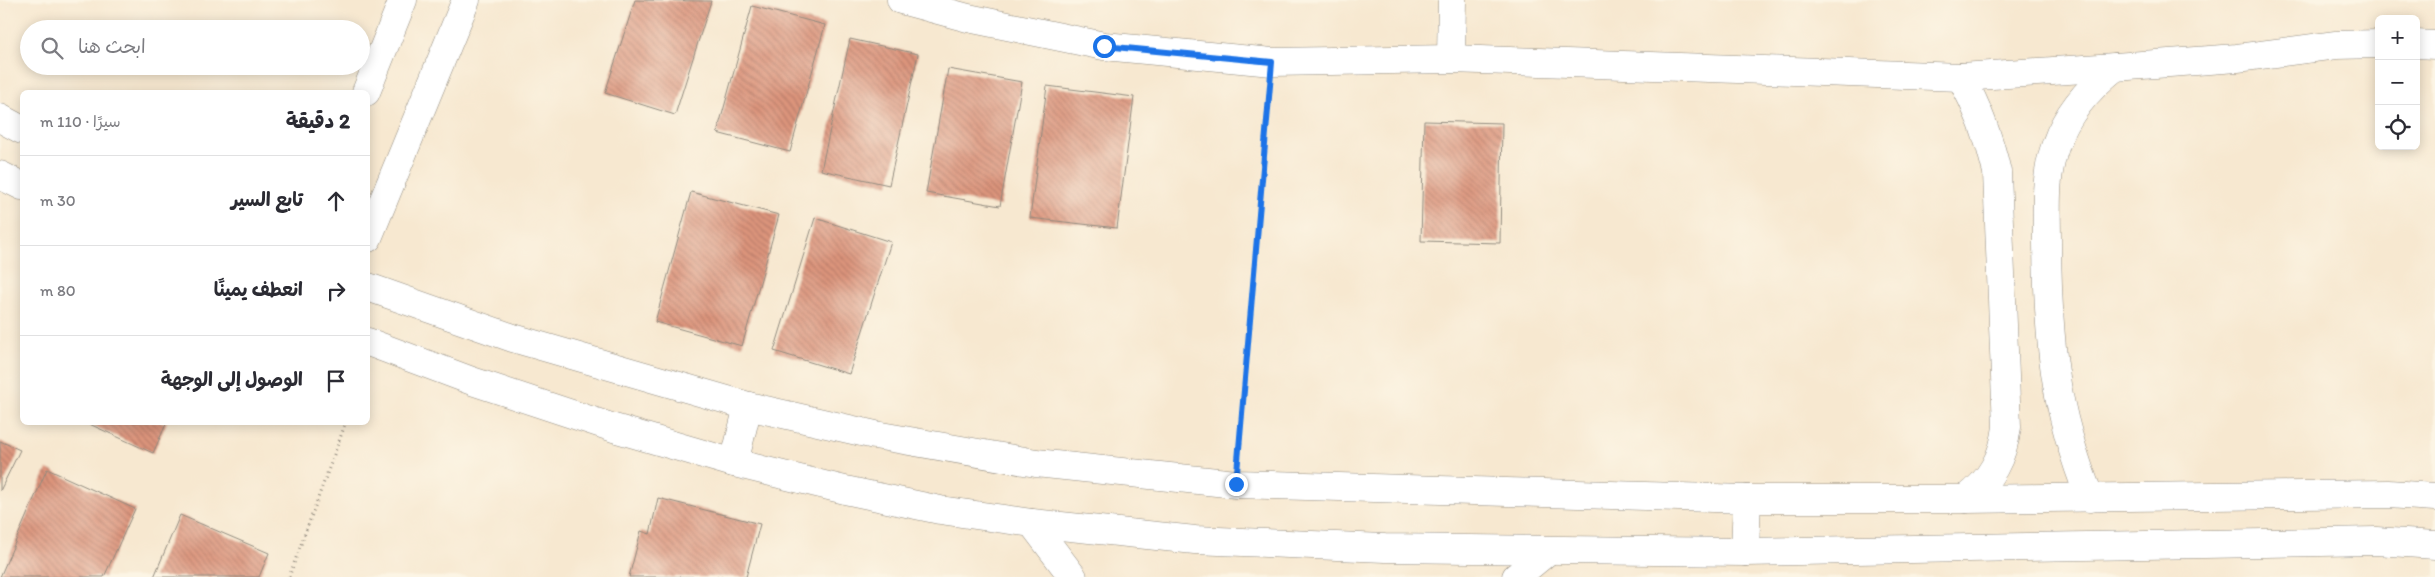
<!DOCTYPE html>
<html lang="ar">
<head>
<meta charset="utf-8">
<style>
	body { margin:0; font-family:Itim,"Playpen Sans Arabic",sans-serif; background:#f2f2f3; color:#2b2b33; direction:rtl }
	.controls { position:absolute; right:15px; top:15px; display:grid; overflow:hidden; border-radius:8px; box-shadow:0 2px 12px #0003 }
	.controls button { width:45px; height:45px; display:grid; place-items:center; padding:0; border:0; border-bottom:1px solid #e1e1e2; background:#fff; color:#2b2b33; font:25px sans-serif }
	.stop { position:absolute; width:15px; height:15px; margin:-11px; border:4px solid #1a73e8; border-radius:50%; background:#fff }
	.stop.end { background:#1a73e8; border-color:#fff; box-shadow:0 1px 5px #0008 }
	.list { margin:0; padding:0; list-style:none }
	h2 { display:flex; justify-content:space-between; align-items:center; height:65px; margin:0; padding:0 20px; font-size:21px }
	h2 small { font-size:16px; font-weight:400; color:#7c7c81 }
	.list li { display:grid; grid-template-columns:32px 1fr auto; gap:15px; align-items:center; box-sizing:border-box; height:90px; padding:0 20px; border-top:1px solid #e1e1e2 }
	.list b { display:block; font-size:19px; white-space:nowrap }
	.list em { font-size:16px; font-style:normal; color:#7c7c81 }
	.icon { flex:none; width:28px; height:28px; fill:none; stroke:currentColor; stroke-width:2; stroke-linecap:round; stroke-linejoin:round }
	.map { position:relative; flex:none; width:2435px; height:577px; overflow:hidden; direction:ltr }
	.search { position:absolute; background:#fff; box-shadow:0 2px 12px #0003; left:20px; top:20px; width:350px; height:55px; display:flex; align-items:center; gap:12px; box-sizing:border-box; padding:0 18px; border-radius:28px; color:#7c7c81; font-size:19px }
	.panel { position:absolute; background:#fff; box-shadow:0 2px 12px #0003; left:20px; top:90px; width:350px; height:335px; border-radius:8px; direction:rtl }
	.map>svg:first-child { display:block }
	.building { fill:url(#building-back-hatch) }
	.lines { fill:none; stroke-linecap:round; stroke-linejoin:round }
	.minor-casing { stroke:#918a7e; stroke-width:29 }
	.path { stroke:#918a7e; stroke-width:3; stroke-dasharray:1 4; stroke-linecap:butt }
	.minor { stroke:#fff; stroke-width:28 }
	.route { stroke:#1a73e8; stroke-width:6 }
</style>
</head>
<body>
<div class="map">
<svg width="2435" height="577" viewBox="0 0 2435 577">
	<defs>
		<pattern id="building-back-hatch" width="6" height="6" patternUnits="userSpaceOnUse" patternTransform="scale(1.25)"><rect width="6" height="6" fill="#dc947c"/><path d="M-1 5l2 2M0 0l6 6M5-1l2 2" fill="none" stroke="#b37966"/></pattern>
	</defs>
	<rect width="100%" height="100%" fill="#fcf5e5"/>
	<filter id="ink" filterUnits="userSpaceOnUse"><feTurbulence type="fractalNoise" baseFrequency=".02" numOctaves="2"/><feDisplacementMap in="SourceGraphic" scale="10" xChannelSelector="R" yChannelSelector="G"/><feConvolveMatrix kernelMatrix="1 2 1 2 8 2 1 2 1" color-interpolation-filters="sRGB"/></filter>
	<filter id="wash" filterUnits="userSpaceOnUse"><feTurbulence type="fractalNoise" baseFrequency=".0096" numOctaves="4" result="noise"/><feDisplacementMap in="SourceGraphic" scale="20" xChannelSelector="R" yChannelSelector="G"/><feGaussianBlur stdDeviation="1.12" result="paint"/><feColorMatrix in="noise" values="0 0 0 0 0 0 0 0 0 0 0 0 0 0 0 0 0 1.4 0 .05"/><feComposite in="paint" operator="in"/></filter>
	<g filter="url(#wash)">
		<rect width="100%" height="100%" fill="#f7e8d0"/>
		<g id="blocks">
			<g class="building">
				<polygon points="635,0 711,1 675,115 605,93"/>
				<polygon points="752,6 825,25 790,152 717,133"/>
				<polygon points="850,39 918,54 889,185 821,170"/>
				<polygon points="948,69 1022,82 1000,206 926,193"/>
				<polygon points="1047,86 1134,97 1117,228 1030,218"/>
				<polygon points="1424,121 1502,123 1500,243 1421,241"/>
				<polygon points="691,192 779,215 742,346 655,322"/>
				<polygon points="815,218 891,242 849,374 774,351"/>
				<polygon points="85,422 167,422 153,453"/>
				<polygon points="0,441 20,450 0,491"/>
				<polygon points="47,469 135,509 104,577 0,577"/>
				<polygon points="658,498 760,524 746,577 629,577 641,531 650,534"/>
				<polygon points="180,515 269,553 259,577 154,577"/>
			</g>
		</g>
	</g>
	<g filter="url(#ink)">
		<use href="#blocks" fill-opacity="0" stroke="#918a7e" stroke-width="1"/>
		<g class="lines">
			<g class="minor-casing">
				<g id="minor">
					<polyline points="901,0 968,18 1104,46 1272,62 1451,59 1961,77 2115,67 2237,58 2336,45 2379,44"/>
					<polyline points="2416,44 2435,45"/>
					<polyline points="1451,59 1452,0"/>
					<path d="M1961,77C1978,108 1989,137 1997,172L2007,427C2003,458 1991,480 1966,499"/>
					<polyline points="366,92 403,0"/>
					<polyline points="0,118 22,130"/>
					<polyline points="0,175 22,186"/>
					<polyline points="368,238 466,0"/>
					<polyline points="368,287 513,338 748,406 875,435 1036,463 1236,484 1747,499 1966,499 2388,494 2435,497"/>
					<polyline points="368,342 472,381 614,428 734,463 845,490 940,510 1032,523 1195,540 1385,548 1745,552 2376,541 2435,545"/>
					<polyline points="734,463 748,406"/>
					<path d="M2090,498C2053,407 2048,339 2047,242C2047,209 2044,176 2056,144C2067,112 2089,88 2115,67"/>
					<polyline points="1032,523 1073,577"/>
					<polyline points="1745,552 1747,499"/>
					<polyline points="1516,577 1548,551"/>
				</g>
			</g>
			<g class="path">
				<polyline points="1239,453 1269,93"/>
				<polyline points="289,577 346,422"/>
			</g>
			<use href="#minor" class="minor"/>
		</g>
	</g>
	<g class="lines" filter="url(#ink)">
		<polyline class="route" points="1104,46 1272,62 1236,484"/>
	</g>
</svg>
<div class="controls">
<button>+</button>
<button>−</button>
<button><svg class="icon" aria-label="locate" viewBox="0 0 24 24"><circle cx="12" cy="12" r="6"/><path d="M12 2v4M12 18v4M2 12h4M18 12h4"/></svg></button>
</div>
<div class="stop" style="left:1104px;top:46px"></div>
<div class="stop end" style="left:1236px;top:484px"></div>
<div class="search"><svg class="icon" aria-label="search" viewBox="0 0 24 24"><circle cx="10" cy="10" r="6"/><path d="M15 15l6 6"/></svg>ابحث هنا</div>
<section class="panel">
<h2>2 دقيقة<small>سيرًا · 110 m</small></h2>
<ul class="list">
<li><svg class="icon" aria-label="ahead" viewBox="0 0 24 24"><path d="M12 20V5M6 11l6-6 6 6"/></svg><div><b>تابع السير</b></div><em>30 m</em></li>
<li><svg class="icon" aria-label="right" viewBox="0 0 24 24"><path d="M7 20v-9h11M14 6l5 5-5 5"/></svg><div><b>انعطف يمينًا</b></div><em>80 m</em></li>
<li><svg class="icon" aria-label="arrive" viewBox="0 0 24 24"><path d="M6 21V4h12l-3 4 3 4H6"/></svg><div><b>الوصول إلى الوجهة</b></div></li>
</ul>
</section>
</div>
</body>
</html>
